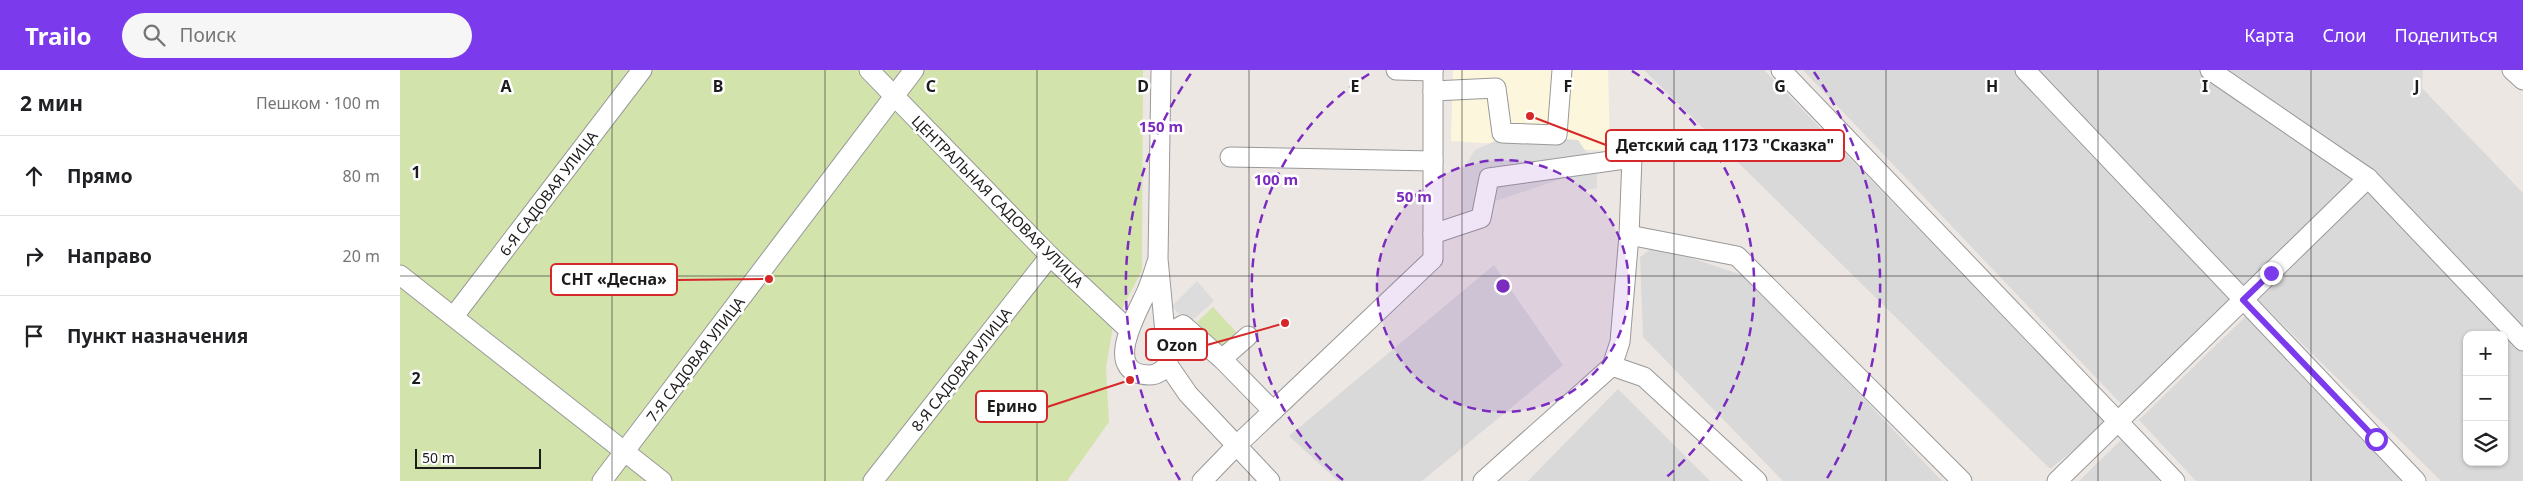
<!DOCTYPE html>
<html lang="ru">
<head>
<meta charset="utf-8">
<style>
	body { margin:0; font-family:"Noto Sans",sans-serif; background:#f6f6f6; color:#202124 }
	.controls { position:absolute; right:15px; bottom:15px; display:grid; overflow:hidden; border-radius:10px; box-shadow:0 1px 4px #0004 }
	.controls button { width:45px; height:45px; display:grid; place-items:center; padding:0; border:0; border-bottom:1px solid #e0e0e0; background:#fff; color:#202124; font:25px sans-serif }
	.scale { position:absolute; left:15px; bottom:12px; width:126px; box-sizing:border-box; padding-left:5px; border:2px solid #1c1c1c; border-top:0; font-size:14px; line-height:18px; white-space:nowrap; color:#1c1c1c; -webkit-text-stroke:4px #fff; paint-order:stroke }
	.stop { position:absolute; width:15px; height:15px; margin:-11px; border:4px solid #7c3aed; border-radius:50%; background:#fff }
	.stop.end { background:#7c3aed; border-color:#fff; box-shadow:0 1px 5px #0008 }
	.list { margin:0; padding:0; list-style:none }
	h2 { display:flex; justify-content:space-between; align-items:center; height:65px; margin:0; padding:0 20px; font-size:21px }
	h2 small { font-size:16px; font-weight:400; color:#757577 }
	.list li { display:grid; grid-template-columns:32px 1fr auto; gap:15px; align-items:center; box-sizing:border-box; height:80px; padding:0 20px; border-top:1px solid #e0e0e0 }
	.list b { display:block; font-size:19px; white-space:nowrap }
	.list em { font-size:16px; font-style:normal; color:#757577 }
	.icon { flex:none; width:28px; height:28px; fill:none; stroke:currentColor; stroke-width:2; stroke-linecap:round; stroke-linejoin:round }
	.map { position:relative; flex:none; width:2123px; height:411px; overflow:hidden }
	header { display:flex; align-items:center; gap:30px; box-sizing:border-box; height:70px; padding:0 25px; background:#7c3aed; color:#fff }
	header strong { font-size:24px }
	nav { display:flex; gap:28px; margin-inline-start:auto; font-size:18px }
	.search { width:350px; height:45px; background:#f6f6f6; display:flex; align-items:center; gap:12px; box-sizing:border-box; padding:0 18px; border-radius:28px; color:#757577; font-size:19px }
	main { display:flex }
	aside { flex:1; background:#fff }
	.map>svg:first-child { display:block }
	.residential { fill:#dad9d9; fill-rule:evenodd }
	.education { fill:#fcf6dc }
	.grass { fill:#d2e3ac }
	.parking { fill:#dcdcdc }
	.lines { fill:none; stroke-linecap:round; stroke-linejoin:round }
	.minor-casing { stroke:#999; stroke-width:21 }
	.minor { stroke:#fff; stroke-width:19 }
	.route { stroke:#7c3aed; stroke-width:6 }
	.grid { fill:none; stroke:#1c1c1c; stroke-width:1; stroke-opacity:0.55 }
	.ring { fill:none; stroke:#7b2cbf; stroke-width:2.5; stroke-dasharray:9 6 }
	.labels { text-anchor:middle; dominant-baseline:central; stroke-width:5; stroke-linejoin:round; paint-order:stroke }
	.street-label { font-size:15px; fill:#1c1c1c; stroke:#fff }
	.grid-label { font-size:16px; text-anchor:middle; font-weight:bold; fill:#1c1c1c; stroke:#fff; stroke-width:5; stroke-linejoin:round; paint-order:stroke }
	.centre { fill:#7b2cbf; stroke:#fff; stroke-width:2.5 }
	.ring-label { font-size:15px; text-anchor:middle; font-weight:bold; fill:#7b2cbf; stroke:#fff; stroke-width:5; stroke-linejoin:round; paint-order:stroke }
	.leader { fill:none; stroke:#d62828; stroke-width:2 }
	.callout-dot { fill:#d62828; stroke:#fff; stroke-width:2 }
	.callout { fill:#fff; stroke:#d62828; stroke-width:2 }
	.callout-label { font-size:16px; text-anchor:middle; font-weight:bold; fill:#1c1c1c }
</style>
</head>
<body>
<header>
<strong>Trailo</strong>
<div class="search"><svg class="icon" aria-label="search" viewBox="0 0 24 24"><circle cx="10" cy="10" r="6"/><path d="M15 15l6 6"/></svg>Поиск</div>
<nav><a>Карта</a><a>Слои</a><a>Поделиться</a></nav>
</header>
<main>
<aside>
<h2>2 мин<small>Пешком · 100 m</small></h2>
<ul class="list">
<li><svg class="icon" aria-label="ahead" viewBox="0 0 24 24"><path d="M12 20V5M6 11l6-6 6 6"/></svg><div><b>Прямо</b></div><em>80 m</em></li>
<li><svg class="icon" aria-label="right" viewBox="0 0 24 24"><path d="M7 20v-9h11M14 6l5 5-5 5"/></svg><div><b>Направо</b></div><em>20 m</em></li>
<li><svg class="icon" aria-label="arrive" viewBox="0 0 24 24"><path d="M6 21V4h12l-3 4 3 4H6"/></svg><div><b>Пункт назначения</b></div></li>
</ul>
</aside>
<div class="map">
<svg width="2123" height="411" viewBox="0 0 2123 411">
	<rect width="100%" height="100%" fill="#ede7e3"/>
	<g class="residential">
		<polygon points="1244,0 1364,0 1707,353 1650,399"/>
		<polygon points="1403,0 1614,0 1836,232 1724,337"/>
		<path d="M1638,0H2023L2022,18L2123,123V411H2041L1856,228ZM2067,265H2104V392H2067Z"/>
		<polygon points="1255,176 1348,207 1542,411 1383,411 1243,267 1240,187"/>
		<polygon points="1094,195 1163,295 1022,411 938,411 889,366"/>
		<polygon points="1847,245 2013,411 1796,411 1739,350"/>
		<polygon points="1218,319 1310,411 1128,411"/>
		<polygon points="1723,368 1764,411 1679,411"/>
	</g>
	<polygon class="education" points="1053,0 1208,0 1210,81 1051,71"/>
	<g class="grass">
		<polygon points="0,0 743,0 742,200 713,257 706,297 709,352 667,411 0,411"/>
		<polygon points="813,237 840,266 824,281 797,252"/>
	</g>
	<g class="parking">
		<polygon points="1115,66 1178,70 1186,82 1197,84 1197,118 1181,121 1170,106 1063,142 1063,99 1075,80 1095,71"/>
		<polygon points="797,211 814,231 788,254 772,236"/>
	</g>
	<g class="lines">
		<g class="minor-casing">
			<g id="minor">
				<polyline points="469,0 650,186 729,260"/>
				<polyline points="996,0 1033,1"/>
				<polyline points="1381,0 1775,411"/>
				<polyline points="1625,0 2016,411"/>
				<polyline points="1810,0 1968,108 2123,271"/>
				<polyline points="2112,0 2123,10"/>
				<polyline points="1033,21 1096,18 1102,63 1157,65 1162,0"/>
				<polyline points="830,87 1033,91"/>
				<polyline points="1033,164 1081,148 1089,108 1232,88 1229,165 1220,272 1212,296 1083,411"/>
				<polyline points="1229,165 1337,186 1562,411"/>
				<path d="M758,189C754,201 751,212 746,223C737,243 701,304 749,305C758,305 763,300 768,294L758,189L761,0"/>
				<polyline points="0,205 262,411"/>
				<polyline points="54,246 242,0"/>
				<polyline points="765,265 783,255 822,289 848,266"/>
				<polyline points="822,289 873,341"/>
				<polyline points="768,295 788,324 870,411"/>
				<polyline points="1212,296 1244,307 1357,411"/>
				<polyline points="202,411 514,0"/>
				<polyline points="473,411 650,186"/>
				<polyline points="802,411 836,376 1033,189 1033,0"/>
				<polyline points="1657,411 1968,108"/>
			</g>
		</g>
		<use href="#minor" class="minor"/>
	</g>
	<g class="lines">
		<polyline class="route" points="1871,203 1843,230 1976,369"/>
	</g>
	<path class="grid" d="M212,0V411M425,0V411M637,0V411M849,0V411M1062,0V411M1274,0V411M1486,0V411M1698,0V411M1911,0V411M0,206H2123"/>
	<circle cx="1103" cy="216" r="126" fill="#7b2cbf" fill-opacity=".12"/>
	<g class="ring">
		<circle cx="1103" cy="216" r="126"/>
		<path d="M943 410A251 251 0 0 1 974 1M1232 1A251 251 0 0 1 1263 410"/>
		<path d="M780 410A377 377 0 0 1 792 2M1414 2A377 377 0 0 1 1426 410"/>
	</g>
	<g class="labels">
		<g class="street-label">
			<text transform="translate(148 123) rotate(-53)">6-Я САДОВАЯ УЛИЦА</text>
			<text transform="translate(598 131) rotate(45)">ЦЕНТРАЛЬНАЯ САДОВАЯ УЛИЦА</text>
			<text transform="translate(295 289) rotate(-53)">7-Я САДОВАЯ УЛИЦА</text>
			<text transform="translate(561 299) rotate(-52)">8-Я САДОВАЯ УЛИЦА</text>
		</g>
	</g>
	<g class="grid-label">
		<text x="106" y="22">A</text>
		<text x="318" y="22">B</text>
		<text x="531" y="22">C</text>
		<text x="743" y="22">D</text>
		<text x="955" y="22">E</text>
		<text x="1168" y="22">F</text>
		<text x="1380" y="22">G</text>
		<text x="1592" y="22">H</text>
		<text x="1805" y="22">I</text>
		<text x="2017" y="22">J</text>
		<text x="16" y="108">1</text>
		<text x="16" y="314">2</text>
	</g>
	<circle cx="1103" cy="216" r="8" class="centre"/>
	<g class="ring-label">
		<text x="761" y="62">150 m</text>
		<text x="876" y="115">100 m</text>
		<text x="1014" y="132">50 m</text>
	</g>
	<path class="leader" d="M1130 46L1206 75M369 209L277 210M885 253L807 275M730 310L647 337"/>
	<g class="callout-dot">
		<circle cx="1130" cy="46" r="5"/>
		<circle cx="369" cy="209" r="5"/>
		<circle cx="885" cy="253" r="5"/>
		<circle cx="730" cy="310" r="5"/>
	</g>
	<g class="callout">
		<rect x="1206" y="60" width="238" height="31" rx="5"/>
		<rect x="151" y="194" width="126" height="31" rx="5"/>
		<rect x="746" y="259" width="61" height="31" rx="5"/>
		<rect x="576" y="321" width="71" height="31" rx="5"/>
	</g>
	<g class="callout-label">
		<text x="1325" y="81">Детский сад 1173 "Сказка"</text>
		<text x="214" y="215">СНТ «Десна»</text>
		<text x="777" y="281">Ozon</text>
		<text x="612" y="342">Ерино</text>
	</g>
</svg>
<div class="controls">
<button>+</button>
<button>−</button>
<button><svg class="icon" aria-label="layers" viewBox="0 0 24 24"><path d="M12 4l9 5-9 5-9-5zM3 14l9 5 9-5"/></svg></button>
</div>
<div class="scale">50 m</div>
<div class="stop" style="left:1976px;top:369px"></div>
<div class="stop end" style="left:1871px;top:203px"></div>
</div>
</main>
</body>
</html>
